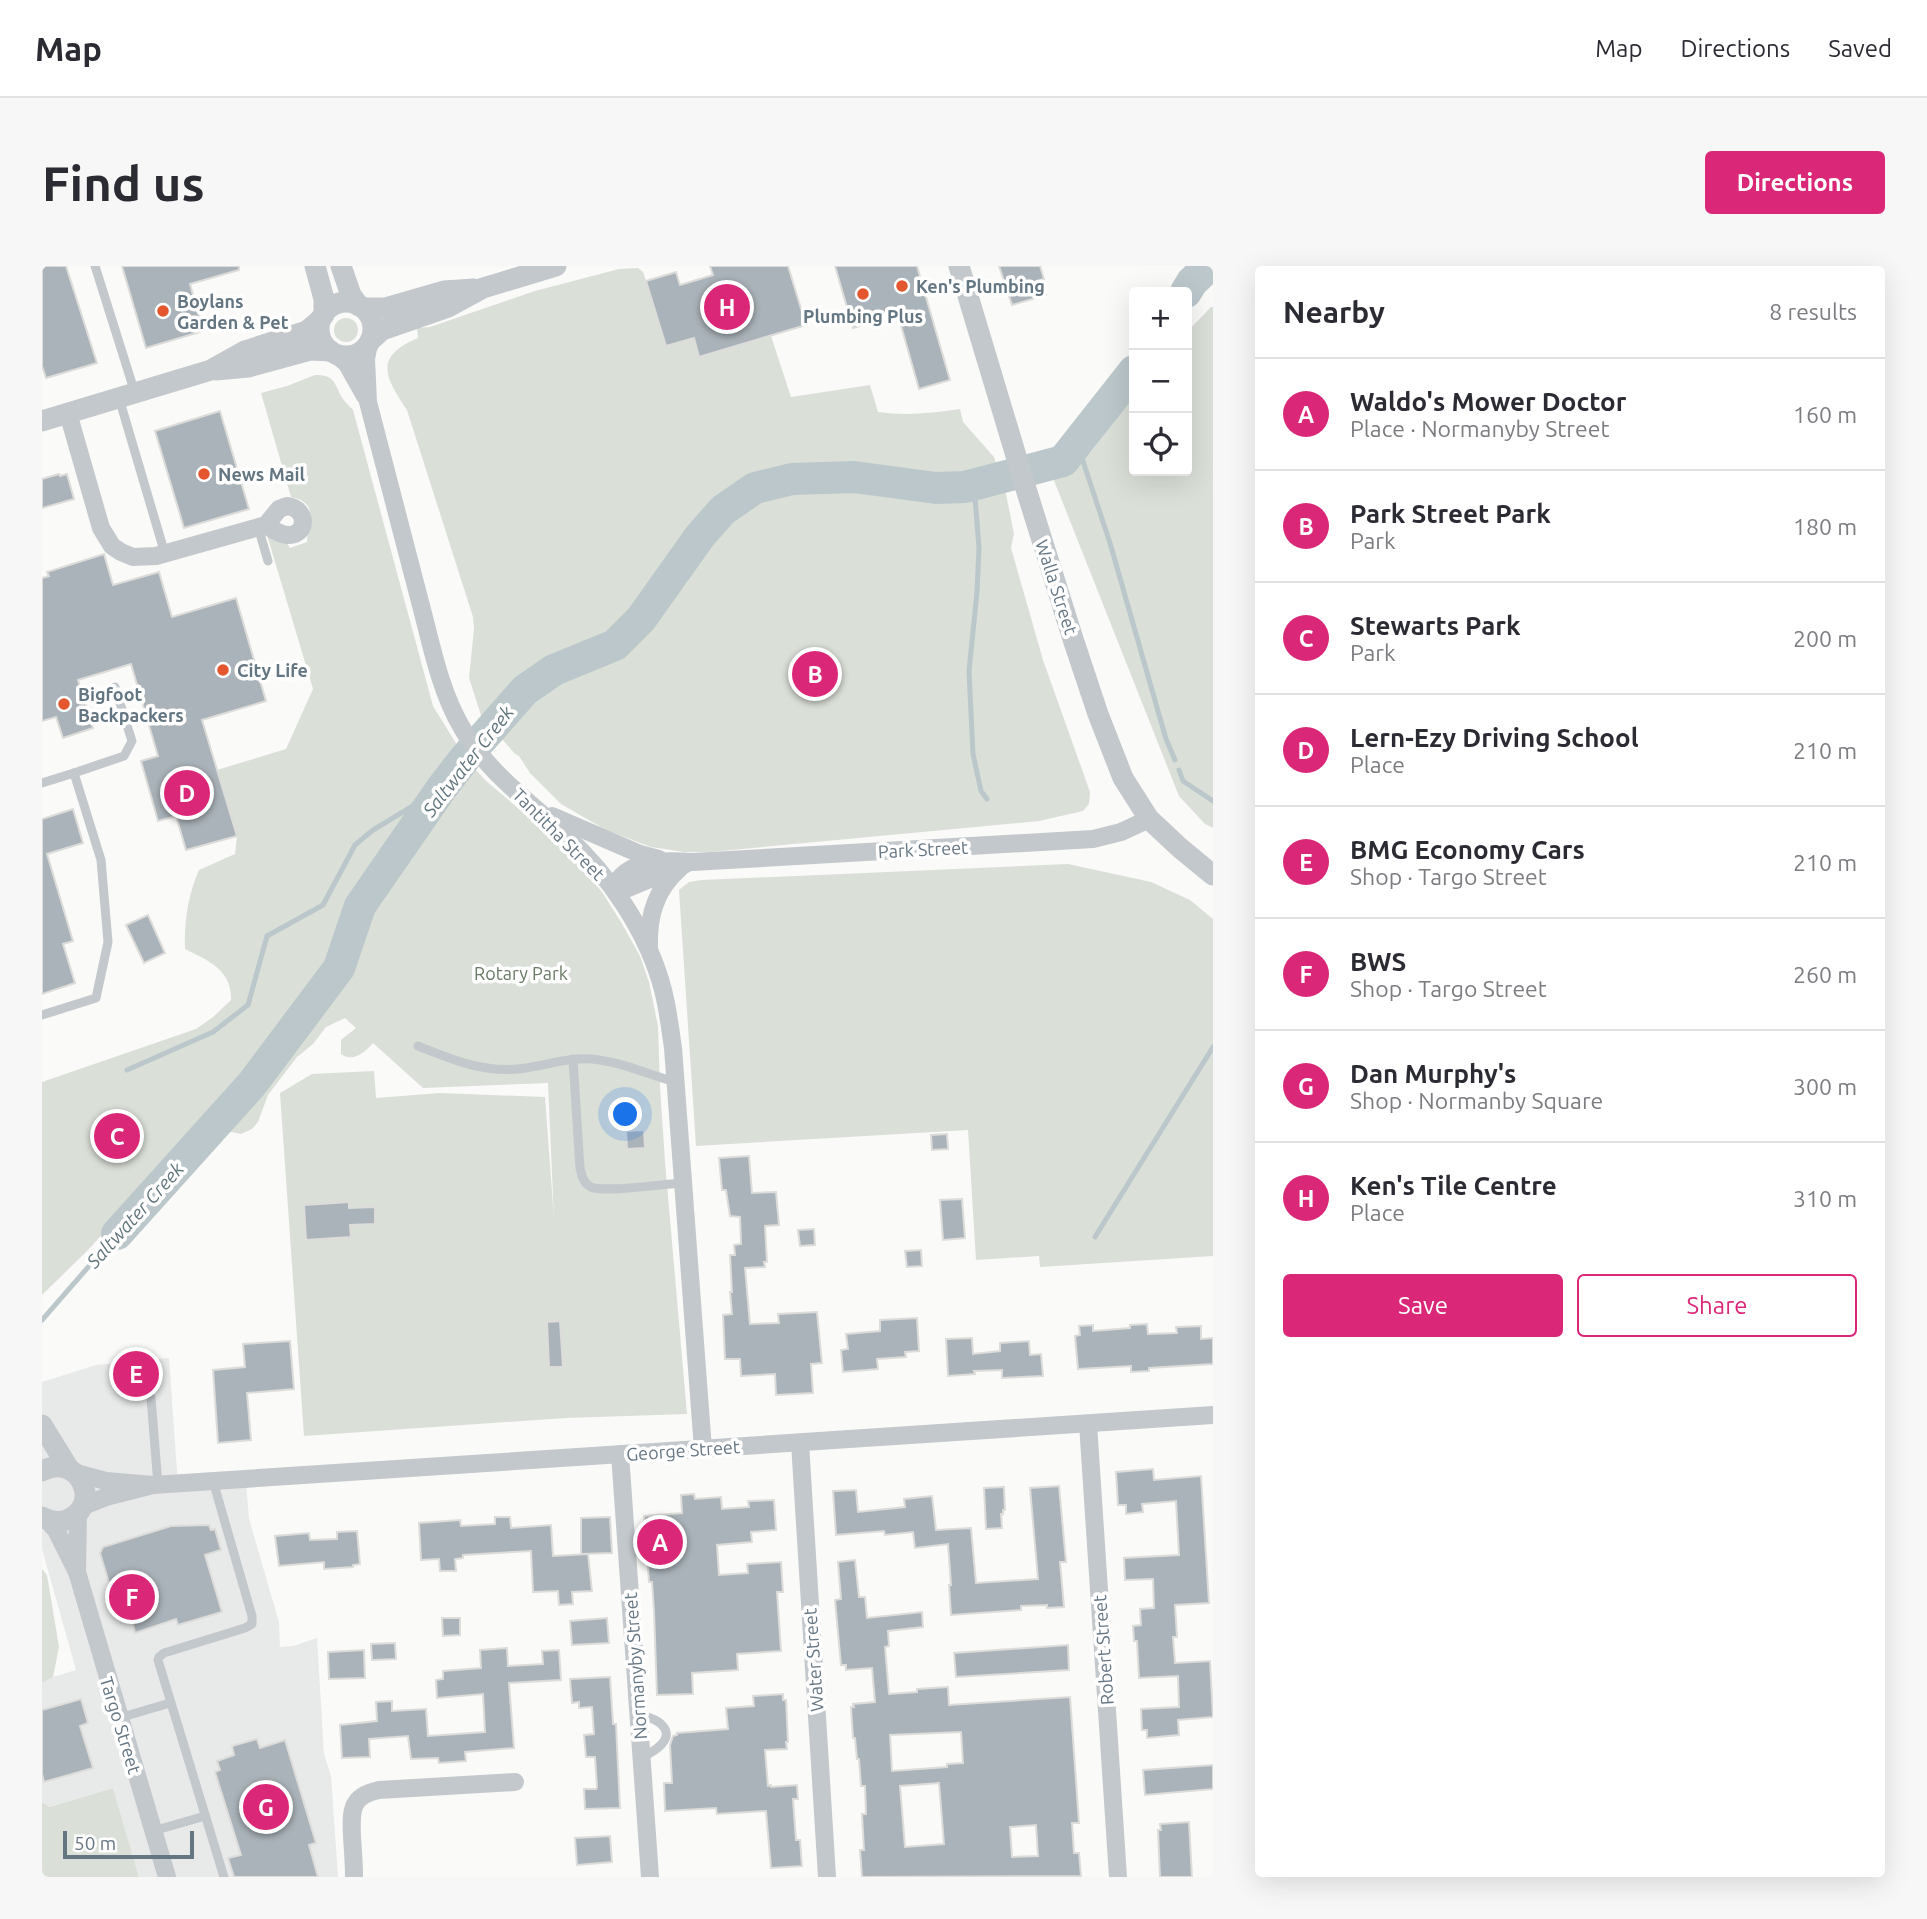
<!DOCTYPE html>
<html lang="en">
<head>
<meta charset="utf-8">
<style>
	body { margin:0; font-family:Ubuntu,sans-serif; background:#f7f7f7; color:#2b2b33 }
	.controls { position:absolute; right:21px; top:21px; display:grid; overflow:hidden; border-radius:7px; box-shadow:0 7px 28px #0002 }
	.controls button { width:63px; height:63px; display:grid; place-items:center; padding:0; border:0; border-bottom:2px solid #e1e1e2; background:#fff; color:#2b2b33; font:35px sans-serif }
	.scale { position:absolute; left:21px; bottom:18px; width:131px; box-sizing:border-box; padding-left:7px; border:4px solid #657683; border-top:0; font-size:19px; line-height:24px; white-space:nowrap; color:#657683; -webkit-text-stroke:5px #fff; paint-order:stroke }
	.you { position:absolute; left:584px; top:849px; width:24px; height:24px; margin:-18px; border:5px solid #fff; border-radius:50%; background:#1a73e8; box-shadow:0 0 0 10px #1a73e833 }
	.badge { display:grid; place-items:center; width:46px; height:46px; border-radius:50%; background:#db2777; color:#fff; font-size:23px; font-weight:700 }
	.pin { position:absolute; translate:-50% -50%; border:4px solid #fff; box-shadow:0 2px 7px #0006 }
	.list { margin:0; padding:0; list-style:none }
	h2 { display:flex; justify-content:space-between; align-items:center; height:91px; margin:0; padding:0 28px; font-size:30px }
	h2 small { font-size:23px; font-weight:400; color:#7c7c81 }
	.list li { display:grid; grid-template-columns:46px 1fr auto; gap:21px; align-items:center; box-sizing:border-box; height:112px; padding:0 28px; border-top:2px solid #e1e1e2 }
	.list b { display:block; font-size:26px; white-space:nowrap }
	.list p { margin:0; font-size:23px; white-space:nowrap; color:#7c7c81 }
	.list em { font-size:23px; font-style:normal; color:#7c7c81 }
	.actions { display:flex; gap:14px; padding:21px 28px }
	.actions a { flex:1; padding:16px 0; border:2px solid #db2777; border-radius:7px; text-align:center; font-size:24px; color:#db2777 }
	.actions .main { background:#db2777; color:#fff }
	.icon { flex:none; width:38px; height:38px; fill:none; stroke:currentColor; stroke-width:2; stroke-linecap:round; stroke-linejoin:round }
	.map { position:relative; flex:none; width:1171px; height:1611px; overflow:hidden; border-radius:7px }
	header { display:flex; align-items:center; gap:42px; box-sizing:border-box; height:98px; padding:0 35px; background:#fff; border-bottom:2px solid #e1e1e2 }
	header strong { font-size:33px }
	nav { display:flex; gap:38px; margin-inline-start:auto; font-size:24px }
	.intro { display:flex; align-items:center; justify-content:space-between; box-sizing:border-box; height:168px; padding:0 42px }
	h1 { margin:0; font-size:49px }
	.button { padding:18px 32px; border-radius:7px; background:#db2777; color:#fff; font-size:24px; font-weight:700 }
	main { display:flex; gap:42px; padding:0 42px }
	aside { flex:1; background:#fff; border-radius:7px; box-shadow:0 7px 28px #0002 }
	.map>svg:first-child { display:block }
	.built { fill:#e8e9e9 }
	.green { fill:#dadfd7 }
	.lines { fill:none; stroke-linecap:round; stroke-linejoin:round }
	.stream { stroke:#bbc7cb; stroke-width:5 }
	.river { stroke:#bbc7cb; stroke-width:32 }
	.building { fill:#aab3b9; stroke:#dcdcda; stroke-width:2; fill-rule:evenodd }
	.service { stroke:#c3c8cc; stroke-width:9 }
	.minor { stroke:#c3c8cc; stroke-width:18 }
	.tertiary { stroke:#c3c8cc; stroke-width:21 }
	.poi-dot { fill:#e4572e; stroke:#fff; stroke-width:2.5 }
	.labels { text-anchor:middle; dominant-baseline:central; stroke-width:7; stroke-linejoin:round; paint-order:stroke }
	.poi-label { font-size:18px; font-weight:bold; fill:#657683; stroke:#fff; text-anchor:start }
	.street-label { font-size:18px; fill:#657683; stroke:#fff }
	.park-label { font-size:18px; fill:#687a64; stroke:#fff }
	.water-label { font-size:19px; font-style:italic; fill:#60757c; stroke:#fff }
</style>
</head>
<body>
<header>
<strong>Map</strong>
<nav><a>Map</a><a>Directions</a><a>Saved</a></nav>
</header>
<div class="intro"><h1>Find us</h1><a class="button">Directions</a></div>
<main>
<div class="map">
<svg width="1171" height="1611" viewBox="0 0 1171 1611">
	<rect width="100%" height="100%" fill="#fafaf8"/>
	<polygon class="built" points="127,1092 136,1219 204,1216 207,1253 237,1356 238,1381 251,1380 275,1372 282,1488 289,1510 296,1611 97,1611 71,1522 6,1541 0,1536 0,1417 11,1411 34,1404 0,1283 0,1116 54,1099"/>
	<g class="green">
		<path d="M596,2L601,6L604,15L624,80L652,72L658,91L729,70L749,131L828,119L836,146C864,150 890,147 918,143L921,156L952,191L964,228L972,268L969,282L1001,394L1048,526L1047,538L1041,545L997,555L668,586H642L609,581L564,564L519,538L488,507L477,490L473,488L439,449L427,412L432,363L431,351L365,144C343,111 331,91 376,72L375,62L388,61L493,25L577,3Z"/>
		<polygon points="1169,41 1171,41 1171,562 1163,558 1137,530 1011,212 1048,187 1092,130 1092,205 1145,205 1145,66"/>
		<circle cx="304" cy="64" r="12"/>
		<path d="M273,109C292,109 292,116 299,130C302,135 307,140 311,144L391,440L423,492L443,514L484,549L532,594L560,626L579,656L598,690L607,716L616,760L618,821L623,896L645,1148L524,1152L262,1170L238,827L270,808L332,805L334,832L398,827L503,831L512,953L506,817L381,822L331,777C323,786 311,797 299,788V774L314,762L303,752L284,761L271,778L255,791L226,829L216,856L210,863L199,868L184,865L187,854L191,848L256,777L269,754L256,747L177,843L124,898L46,984L0,1029V816L154,763L171,751L189,734C190,704 167,695 143,683C142,656 146,629 157,604L193,588L195,570L175,504L244,483L271,423L225,269L245,277L248,282L265,276C265,257 279,237 249,231L219,127L245,120Z"/>
		<polygon points="1026,598 1109,616 1148,634 1171,653 1171,990 998,1001 997,990 934,994 926,864 654,880 637,624 647,616 660,614"/>
		<polygon points="0,1303 5,1309 17,1381 11,1411 0,1417"/>
		<polygon points="71,1522 97,1611 0,1611 0,1536 7,1541"/>
	</g>
	<g class="lines">
		<g class="stream">
			<polyline points="1035,177 1068,277 1124,473 1133,494"/>
			<polyline points="932,219 937,282 935,326 927,405 931,488 939,525 945,533"/>
			<polyline points="1137,504 1141,515 1171,535"/>
			<polyline points="85,804 171,766 206,739 225,670 281,639 313,579 331,564 399,523"/>
			<polyline points="1053,971 1171,781"/>
			<polyline points="0,1054 75,968"/>
		</g>
		<g class="river">
			<polyline points="1144,26 1150,16 1167,0"/>
			<polyline points="75,968 210,818 297,702 318,640 399,523 423,492 483,424 512,404 573,379 599,353 658,270 681,244 713,222 750,213 812,211 894,222 923,221 1021,195 1092,105"/>
		</g>
	</g>
	<g class="building">
		<polygon points="0,0 24,0 55,97 4,112 0,100"/>
		<polygon points="80,0 197,0 197,4 148,18 161,65 104,82"/>
		<polygon points="668,0 746,0 764,59 657,91 652,72 624,80 604,15 634,6 638,19 671,9"/>
		<polygon points="793,0 875,0 908,114 877,123 856,49 811,62"/>
		<polygon points="957,0 998,0 1002,13 999,14 1004,29 970,39"/>
		<polygon points="178,145 207,243 142,262 113,165"/>
		<polygon points="17,208 18,210 25,208 32,233 0,242 0,213"/>
		<polygon points="62,288 71,319 117,306 130,351 194,332 224,435 160,454 195,570 144,584 134,550 116,555 99,495 116,490 89,398 36,414 51,462 21,472 14,451 0,455 0,312 7,310 5,306"/>
		<polygon points="31,543 41,577 5,588 31,675 21,678 33,717 0,728 0,553"/>
		<polygon points="106,649 123,687 102,697 84,659"/>
		<polygon points="602,864 603,882 585,883 584,865"/>
		<polygon points="905,868 906,883 890,884 889,869"/>
		<polygon points="707,890 710,927 734,926 737,959 723,960 725,996 722,996 723,1001 703,1002 708,1058 737,1057 736,1048 775,1046 780,1097 769,1098 771,1127 734,1129 733,1108 699,1110 698,1093 683,1093 681,1049 690,1048 688,1026 690,1026 688,989 693,989 692,979 699,978 698,951 688,950 684,924 680,924 677,892"/>
		<polygon points="920,933 923,972 901,974 898,934"/>
		<polygon points="307,936 307,942 333,941 333,958 308,959 309,971 264,974 262,939"/>
		<polygon points="772,963 773,979 758,980 756,964"/>
		<polygon points="879,984 880,1000 865,1001 863,985"/>
		<polygon points="875,1052 877,1085 863,1086 864,1091 835,1093 836,1103 801,1106 799,1084 806,1083 804,1068 838,1065 838,1054"/>
		<polygon points="518,1055 521,1101 507,1101 505,1056"/>
		<polygon points="1105,1058 1106,1068 1135,1067 1134,1061 1159,1060 1159,1073 1171,1072 1171,1098 1107,1102 1107,1105 1089,1106 1089,1100 1036,1103 1033,1070 1038,1069 1037,1060 1051,1059 1051,1065 1088,1062 1088,1059"/>
		<polygon points="930,1072 931,1088 958,1085 958,1077 987,1075 988,1089 999,1088 1001,1110 960,1112 960,1104 932,1105 933,1108 906,1110 904,1073"/>
		<polygon points="248,1075 252,1123 205,1127 209,1174 176,1177 171,1104 203,1101 201,1078"/>
		<polygon points="110,1097 112,1116 77,1119 76,1099"/>
		<polygon points="1111,1203 1112,1214 1159,1210 1167,1337 1133,1339 1135,1371 1131,1371 1133,1397 1168,1395 1171,1451 1136,1454 1137,1469 1105,1472 1105,1464 1100,1464 1099,1443 1137,1441 1136,1410 1097,1412 1095,1375 1092,1375 1091,1360 1099,1359 1098,1343 1112,1342 1111,1313 1083,1314 1082,1292 1137,1289 1134,1235 1100,1238 1101,1246 1084,1248 1084,1239 1076,1239 1074,1206"/>
		<polygon points="1017,1220 1024,1296 1018,1296 1022,1341 1005,1342 1005,1339 979,1340 979,1344 909,1349 907,1319 909,1319 906,1278 873,1282 871,1266 843,1269 842,1265 794,1269 791,1225 814,1224 816,1246 863,1241 862,1233 890,1230 894,1264 929,1262 934,1317 996,1313 988,1222"/>
		<polygon points="962,1221 963,1244 961,1244 961,1248 959,1248 960,1262 944,1263 942,1222"/>
		<polygon points="652,1228 653,1233 679,1231 680,1243 707,1241 706,1235 732,1234 734,1264 709,1266 710,1276 675,1279 677,1309 706,1307 705,1298 739,1296 741,1326 735,1326 739,1385 695,1388 696,1404 650,1407 651,1428 615,1429 612,1345 610,1316 607,1316 602,1250 640,1247 639,1229"/>
		<polygon points="453,1251 468,1251 469,1262 509,1259 511,1290 546,1288 550,1325 530,1326 531,1338 517,1339 516,1325 491,1326 489,1285 421,1289 421,1292 413,1293 414,1305 398,1305 397,1293 379,1294 377,1257 418,1254 419,1260 453,1258"/>
		<polygon points="568,1251 570,1287 539,1288 539,1252"/>
		<polygon points="167,1259 169,1264 173,1263 179,1284 163,1289 180,1346 136,1359 134,1353 93,1367 90,1354 79,1357 58,1287 61,1281 129,1260"/>
		<polygon points="315,1265 318,1298 311,1299 311,1301 282,1303 282,1296 237,1300 233,1270 267,1267 268,1274 295,1273 295,1266"/>
		<path d="M813,1294L817,1331H823L825,1352L880,1346L881,1361L846,1365L847,1380L843,1381L847,1428L875,1426V1423L906,1421L907,1439L1028,1431L1037,1557H1030L1032,1587H1037L1039,1610L820,1611L818,1584H822L820,1548H824L823,1520H819L817,1493H815L813,1472H811L809,1441H812L811,1438L833,1436L830,1402L804,1404V1399H799L793,1334L799,1333L796,1296ZM919,1466L921,1497L905,1498V1501L850,1505L848,1469ZM897,1517L902,1578L863,1581L858,1520ZM994,1559L996,1590L970,1591L968,1561Z"/>
		<polygon points="400,1352 418,1352 418,1369 401,1370"/>
		<polygon points="565,1352 567,1377 530,1379 528,1355"/>
		<polygon points="353,1377 354,1393 330,1394 329,1378"/>
		<polygon points="1026,1379 1027,1404 914,1411 912,1387"/>
		<polygon points="465,1382 466,1400 501,1398 500,1385 517,1384 519,1414 467,1417 472,1482 423,1486 424,1495 397,1497 396,1492 369,1493 366,1470 327,1473 328,1491 300,1492 298,1459 335,1455 334,1436 350,1435 350,1445 384,1443 386,1470 443,1466 441,1428 395,1432 394,1414 401,1413 401,1405 439,1402 438,1384"/>
		<polygon points="322,1384 323,1412 287,1413 286,1386"/>
		<polygon points="568,1411 571,1458 574,1458 578,1542 543,1543 542,1523 554,1523 555,1521 553,1491 544,1491 542,1469 552,1468 550,1441 537,1442 537,1436 530,1437 528,1413"/>
		<polygon points="741,1428 741,1434 744,1434 746,1476 744,1476 745,1483 723,1484 726,1520 729,1519 729,1521 755,1519 756,1533 751,1533 754,1574 758,1574 760,1600 729,1602 724,1545 675,1548 674,1542 623,1545 622,1517 630,1517 628,1479 631,1470 635,1469 635,1467 686,1463 684,1442 712,1440 711,1430"/>
		<polygon points="39,1433 46,1457 38,1460 51,1502 2,1516 0,1508 0,1444"/>
		<polygon points="215,1473 218,1482 243,1474 274,1577 267,1579 276,1611 192,1611 186,1592 199,1589 173,1506 178,1504 175,1495 192,1489 190,1480"/>
		<polygon points="1171,1499 1171,1523 1103,1529 1101,1504"/>
		<polygon points="1147,1556 1150,1611 1118,1611 1116,1564 1119,1564 1118,1558"/>
		<polygon points="568,1570 570,1596 535,1599 533,1572"/>
	</g>
	<g class="lines">
		<g class="service">
			<polyline points="53,0 93,127"/>
			<polyline points="77,132 123,288"/>
			<polyline points="216,261 226,295"/>
			<polyline points="0,517 32,507"/>
			<polyline points="0,749 54,732 66,676 59,594 32,507 82,490 90,475 73,421"/>
			<path d="M376,780C409,793 439,806 475,803C500,801 524,791 550,793C579,796 605,808 633,816"/>
			<path d="M531,793L538,902C540,910 541,917 549,921C564,927 621,918 640,917"/>
			<polyline points="109,1132 116,1219"/>
			<polyline points="171,1215 210,1350 210,1358 203,1362 122,1387 117,1391 116,1394 182,1611"/>
			<path d="M597,1448C603,1451 613,1452 619,1458C635,1473 611,1486 599,1492"/>
			<polyline points="77,1452 128,1437"/>
			<polyline points="111,1565 163,1550"/>
		</g>
		<g class="minor">
			<path d="M327,77L324,93L326,136C343,201 360,266 377,332C389,376 397,423 420,462C445,506 487,535 523,569C567,609 606,666 621,724C626,743 628,762 631,782L661,1183"/>
			<polyline points="292,87 305,98 323,130"/>
			<polyline points="26,147 59,262 70,280 79,286 91,291 114,290 224,259"/>
			<path d="M245,240C267,243 265,270 246,269C238,269 230,263 224,259L237,243Z"/>
			<polyline points="510,550 598,588 617,593"/>
			<path d="M644,598L584,623L571,622C586,592 622,594 651,596L1051,573L1079,566L1107,553"/>
			<path d="M607,680C606,649 614,623 638,602"/>
			<polyline points="1046,1158 1076,1611"/>
			<polyline points="758,1177 785,1611"/>
			<polyline points="578,1188 608,1611"/>
			<polyline points="34,1207 64,1215 111,1219 64,1231 41,1240"/>
			<polyline points="111,1219 1171,1149"/>
			<polyline points="5,1254 14,1264 35,1306 36,1247"/>
			<polyline points="35,1306 125,1611"/>
			<path d="M312,1611C312,1598 311,1584 310,1571C309,1545 308,1530 337,1524L473,1516"/>
		</g>
		<g class="tertiary">
			<polyline points="273,0 282,33 282,49"/>
			<polyline points="299,0 309,29 317,40"/>
			<polyline points="917,0 984,223 1031,373 1056,448 1081,512 1107,553 1138,582 1171,609"/>
			<circle cx="304" cy="63" r="27"/>
			<polyline points="321,42 343,42 402,25 432,23"/>
			<polyline points="329,74 340,64 406,41 441,22 514,0"/>
			<polyline points="174,104 206,101 268,84 289,85"/>
			<polyline points="0,155 169,104 203,85 265,65 279,53"/>
			<polyline points="0,1159 27,1203"/>
			<path d="M0,1205C36,1186 61,1237 27,1253C18,1257 8,1256 0,1251"/>
		</g>
	</g>
	<g class="poi-dot">
		<circle cx="860" cy="20" r="7"/>
		<circle cx="821" cy="28" r="7"/>
		<circle cx="121" cy="45" r="7"/>
		<circle cx="162" cy="208" r="7"/>
		<circle cx="181" cy="404" r="7"/>
		<circle cx="22" cy="438" r="7"/>
	</g>
	<g class="labels">
		<g class="poi-label">
			<text x="874" y="20">Ken's Plumbing</text>
			<text x="135" y="35">Boylans<tspan x="135" dy="21">Garden &amp; Pet</tspan></text>
			<text x="821" y="50" text-anchor="middle">Plumbing Plus</text>
			<text x="176" y="208">News Mail</text>
			<text x="195" y="404">City Life</text>
			<text x="36" y="428">Bigfoot<tspan x="36" dy="21">Backpackers</tspan></text>
		</g>
		<g class="street-label">
			<text transform="translate(1015 321) rotate(72)">Walla Street</text>
			<text transform="translate(517 568) rotate(45)">Tantitha Street</text>
			<text transform="translate(881 583) rotate(-3)">Park Street</text>
			<text transform="translate(641 1184) rotate(-4)">George Street</text>
			<text transform="translate(1061 1384) rotate(-94)">Robert Street</text>
			<text transform="translate(771 1394) rotate(-94)">Water Street</text>
			<text transform="translate(593 1400) rotate(-94)">Normanyby Street</text>
			<text transform="translate(79 1459) rotate(73)">Targo Street</text>
		</g>
		<g class="park-label">
			<text x="479" y="707">Rotary Park</text>
		</g>
		<g class="water-label">
			<text transform="translate(426 495) rotate(-52)">Saltwater Creek</text>
			<text transform="translate(93 949) rotate(-48)">Saltwater Creek</text>
		</g>
	</g>
</svg>
<div class="controls">
<button>+</button>
<button>−</button>
<button><svg class="icon" aria-label="locate" viewBox="0 0 24 24"><circle cx="12" cy="12" r="6"/><path d="M12 2v4M12 18v4M2 12h4M18 12h4"/></svg></button>
</div>
<div class="scale">50 m</div>
<div class="you"></div>
<div class="pin badge" style="left:618px;top:1276px">A</div>
<div class="pin badge" style="left:773px;top:408px">B</div>
<div class="pin badge" style="left:75px;top:870px">C</div>
<div class="pin badge" style="left:145px;top:527px">D</div>
<div class="pin badge" style="left:94px;top:1108px">E</div>
<div class="pin badge" style="left:90px;top:1331px">F</div>
<div class="pin badge" style="left:224px;top:1541px">G</div>
<div class="pin badge" style="left:685px;top:41px">H</div>
</div>
<aside>
<h2>Nearby<small>8 results</small></h2>
<ul class="list">
<li><span class="badge">A</span><div><b>Waldo's Mower Doctor</b><p>Place · Normanyby Street</p></div><em>160 m</em></li>
<li><span class="badge">B</span><div><b>Park Street Park</b><p>Park</p></div><em>180 m</em></li>
<li><span class="badge">C</span><div><b>Stewarts Park</b><p>Park</p></div><em>200 m</em></li>
<li><span class="badge">D</span><div><b>Lern-Ezy Driving School</b><p>Place</p></div><em>210 m</em></li>
<li><span class="badge">E</span><div><b>BMG Economy Cars</b><p>Shop · Targo Street</p></div><em>210 m</em></li>
<li><span class="badge">F</span><div><b>BWS</b><p>Shop · Targo Street</p></div><em>260 m</em></li>
<li><span class="badge">G</span><div><b>Dan Murphy's</b><p>Shop · Normanby Square</p></div><em>300 m</em></li>
<li><span class="badge">H</span><div><b>Ken's Tile Centre</b><p>Place</p></div><em>310 m</em></li>
</ul>
<div class="actions"><a class="main">Save</a><a>Share</a></div>
</aside>
</main>
</body>
</html>
